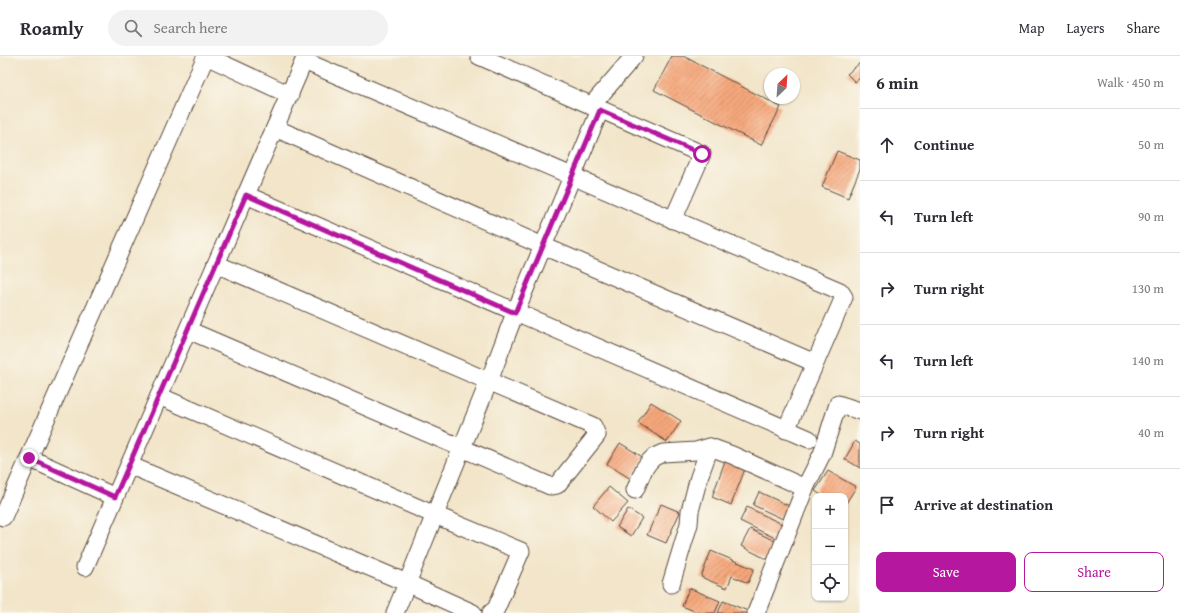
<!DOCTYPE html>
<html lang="en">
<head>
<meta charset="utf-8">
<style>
	body { margin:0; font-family:"Gentium Book Plus",serif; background:#f2f2f3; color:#2b2b33 }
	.controls { position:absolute; right:12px; bottom:12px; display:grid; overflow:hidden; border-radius:8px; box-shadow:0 1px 3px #0004 }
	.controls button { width:36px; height:36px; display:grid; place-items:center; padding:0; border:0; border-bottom:1px solid #e1e1e2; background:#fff; color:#2b2b33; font:20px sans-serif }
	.compass { position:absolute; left:764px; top:12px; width:36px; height:36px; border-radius:50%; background:#fff; box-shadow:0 1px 3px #0004; rotate:25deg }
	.stop { position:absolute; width:12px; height:12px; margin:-9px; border:3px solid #b5179e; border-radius:50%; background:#fff }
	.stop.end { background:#b5179e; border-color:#fff; box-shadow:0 1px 4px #0008 }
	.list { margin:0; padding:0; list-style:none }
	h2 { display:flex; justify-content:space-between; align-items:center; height:52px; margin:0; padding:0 16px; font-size:17px }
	h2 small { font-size:13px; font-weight:400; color:#7c7c81 }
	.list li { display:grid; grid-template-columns:26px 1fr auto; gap:12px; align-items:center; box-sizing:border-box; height:72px; padding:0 16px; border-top:1px solid #e1e1e2 }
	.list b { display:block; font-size:15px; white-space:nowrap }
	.list em { font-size:13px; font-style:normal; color:#7c7c81 }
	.actions { display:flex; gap:8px; padding:12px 16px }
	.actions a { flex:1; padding:9px 0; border:1px solid #b5179e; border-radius:8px; text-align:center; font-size:14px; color:#b5179e }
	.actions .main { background:#b5179e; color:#fff }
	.icon { flex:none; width:22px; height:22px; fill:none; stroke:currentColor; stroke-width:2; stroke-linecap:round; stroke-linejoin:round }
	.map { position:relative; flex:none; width:860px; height:557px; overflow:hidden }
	header { display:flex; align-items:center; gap:24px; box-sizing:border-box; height:56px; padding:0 20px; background:#fff; border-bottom:1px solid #e1e1e2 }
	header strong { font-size:19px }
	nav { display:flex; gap:22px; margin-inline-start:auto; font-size:14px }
	.search { width:280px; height:36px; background:#f2f2f3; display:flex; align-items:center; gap:10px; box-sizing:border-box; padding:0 14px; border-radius:22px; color:#7c7c81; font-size:15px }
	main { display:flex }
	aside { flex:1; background:#fff }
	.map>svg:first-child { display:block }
	.building { fill:url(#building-hatch) }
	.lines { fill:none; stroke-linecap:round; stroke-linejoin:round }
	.street-casing { stroke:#564638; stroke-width:19 }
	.street { stroke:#fff; stroke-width:17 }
	.route { stroke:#b5179e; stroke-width:5 }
</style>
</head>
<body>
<header>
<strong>Roamly</strong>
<div class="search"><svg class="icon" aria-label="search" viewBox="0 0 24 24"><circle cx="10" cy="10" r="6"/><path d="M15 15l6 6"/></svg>Search here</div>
<nav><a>Map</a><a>Layers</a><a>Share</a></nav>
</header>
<main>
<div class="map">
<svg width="860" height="557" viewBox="0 0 860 557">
	<defs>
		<pattern id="building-hatch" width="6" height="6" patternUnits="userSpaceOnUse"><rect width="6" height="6" fill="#f6a77c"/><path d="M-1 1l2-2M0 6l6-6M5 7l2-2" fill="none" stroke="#c88865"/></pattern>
	</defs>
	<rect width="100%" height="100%" fill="#fbf7ec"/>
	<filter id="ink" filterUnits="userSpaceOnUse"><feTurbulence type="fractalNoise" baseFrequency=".025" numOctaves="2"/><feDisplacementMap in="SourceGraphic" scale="8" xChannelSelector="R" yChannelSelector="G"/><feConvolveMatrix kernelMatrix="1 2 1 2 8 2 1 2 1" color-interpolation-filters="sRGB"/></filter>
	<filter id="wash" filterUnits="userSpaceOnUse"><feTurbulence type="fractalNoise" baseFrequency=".012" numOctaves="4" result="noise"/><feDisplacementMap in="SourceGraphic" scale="16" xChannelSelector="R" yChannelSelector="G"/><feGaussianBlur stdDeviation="0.9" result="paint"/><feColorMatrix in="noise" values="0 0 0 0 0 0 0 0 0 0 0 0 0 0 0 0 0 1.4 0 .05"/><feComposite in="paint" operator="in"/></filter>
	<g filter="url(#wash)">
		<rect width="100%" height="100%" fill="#f2e5c9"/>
		<g id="blocks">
			<g class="building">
				<polygon points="672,0 683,0 781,51 761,89 654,34"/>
				<polygon points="860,7 860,22 855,26 847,18"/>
				<polygon points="837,95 860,104 860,113 848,142 822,131"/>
				<polygon points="651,346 681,365 667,386 638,367"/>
				<polygon points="855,385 860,388 860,412 845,403"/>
				<polygon points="620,387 644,402 631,423 607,408"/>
				<polygon points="725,405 745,413 731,449 712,441"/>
				<polygon points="828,415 856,431 845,449 845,440 823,440 815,435"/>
				<polygon points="609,431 628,447 611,466 593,450"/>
				<polygon points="759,436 794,452 787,465 753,449"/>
				<polygon points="661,448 680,456 666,487 647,479"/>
				<polygon points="747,451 788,471 781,485 740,465"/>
				<polygon points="628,453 642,462 631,480 617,471"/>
				<polygon points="750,473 781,488 772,506 741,490"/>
				<polygon points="711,495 754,513 748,527 732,520 727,532 701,521"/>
				<polygon points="689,532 720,545 715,557 699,557 682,550"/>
				<polygon points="723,545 753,557 718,557"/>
			</g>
		</g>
	</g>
	<g filter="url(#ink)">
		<use href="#blocks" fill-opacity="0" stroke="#564638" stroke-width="1"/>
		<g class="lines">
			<g class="street-casing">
				<g id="street">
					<polyline points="206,0 290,39"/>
					<polyline points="479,0 702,98 673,164"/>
					<polyline points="304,5 840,235 844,241 786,374"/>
					<polyline points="591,50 634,0"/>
					<polyline points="275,72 543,190 815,307"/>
					<polyline points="246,139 809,383"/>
					<polyline points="188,274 550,430 557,429 597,379 593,370 216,208"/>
					<polyline points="159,340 435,459 521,495 496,553 491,557"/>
					<polyline points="29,402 115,441"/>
					<polyline points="129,409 407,527 473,557"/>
					<polyline points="635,434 644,413 649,406 654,401 663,397 696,395 710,391 732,399 805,432"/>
					<polyline points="3,461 206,0"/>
					<polyline points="85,511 306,0"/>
					<polyline points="671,528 689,468 690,455 699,421 710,391"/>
					<polyline points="395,557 489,325 515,257 600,54"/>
					<polyline points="756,557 805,432 822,398 838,348 860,355"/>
				</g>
			</g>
			<use href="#street" class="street"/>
		</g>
	</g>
	<g class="lines" filter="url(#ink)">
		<polyline class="route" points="29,402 115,441 246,139 515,257 600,54 702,98"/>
	</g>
</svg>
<div class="controls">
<button>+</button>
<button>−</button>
<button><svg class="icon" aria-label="locate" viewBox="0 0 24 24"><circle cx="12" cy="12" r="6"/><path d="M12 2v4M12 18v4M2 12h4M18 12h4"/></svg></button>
</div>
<svg class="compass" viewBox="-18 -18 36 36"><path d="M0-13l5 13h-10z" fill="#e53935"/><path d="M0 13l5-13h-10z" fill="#7c7c81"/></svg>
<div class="stop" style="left:702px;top:98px"></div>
<div class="stop end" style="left:29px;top:402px"></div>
</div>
<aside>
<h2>6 min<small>Walk · 450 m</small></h2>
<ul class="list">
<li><svg class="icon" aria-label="ahead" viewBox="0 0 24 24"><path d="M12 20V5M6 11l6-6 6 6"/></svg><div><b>Continue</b></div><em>50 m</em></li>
<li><svg class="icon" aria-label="left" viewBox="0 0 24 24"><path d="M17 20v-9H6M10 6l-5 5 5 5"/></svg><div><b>Turn left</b></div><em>90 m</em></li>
<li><svg class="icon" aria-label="right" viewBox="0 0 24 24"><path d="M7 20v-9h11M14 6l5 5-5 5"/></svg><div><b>Turn right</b></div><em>130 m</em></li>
<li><svg class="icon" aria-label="left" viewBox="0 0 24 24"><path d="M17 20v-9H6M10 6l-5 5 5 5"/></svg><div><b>Turn left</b></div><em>140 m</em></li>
<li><svg class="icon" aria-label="right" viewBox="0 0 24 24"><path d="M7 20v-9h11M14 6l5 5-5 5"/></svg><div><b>Turn right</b></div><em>40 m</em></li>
<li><svg class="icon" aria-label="arrive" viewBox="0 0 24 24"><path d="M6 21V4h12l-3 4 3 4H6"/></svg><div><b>Arrive at destination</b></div></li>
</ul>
<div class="actions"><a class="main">Save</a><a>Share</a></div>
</aside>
</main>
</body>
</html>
